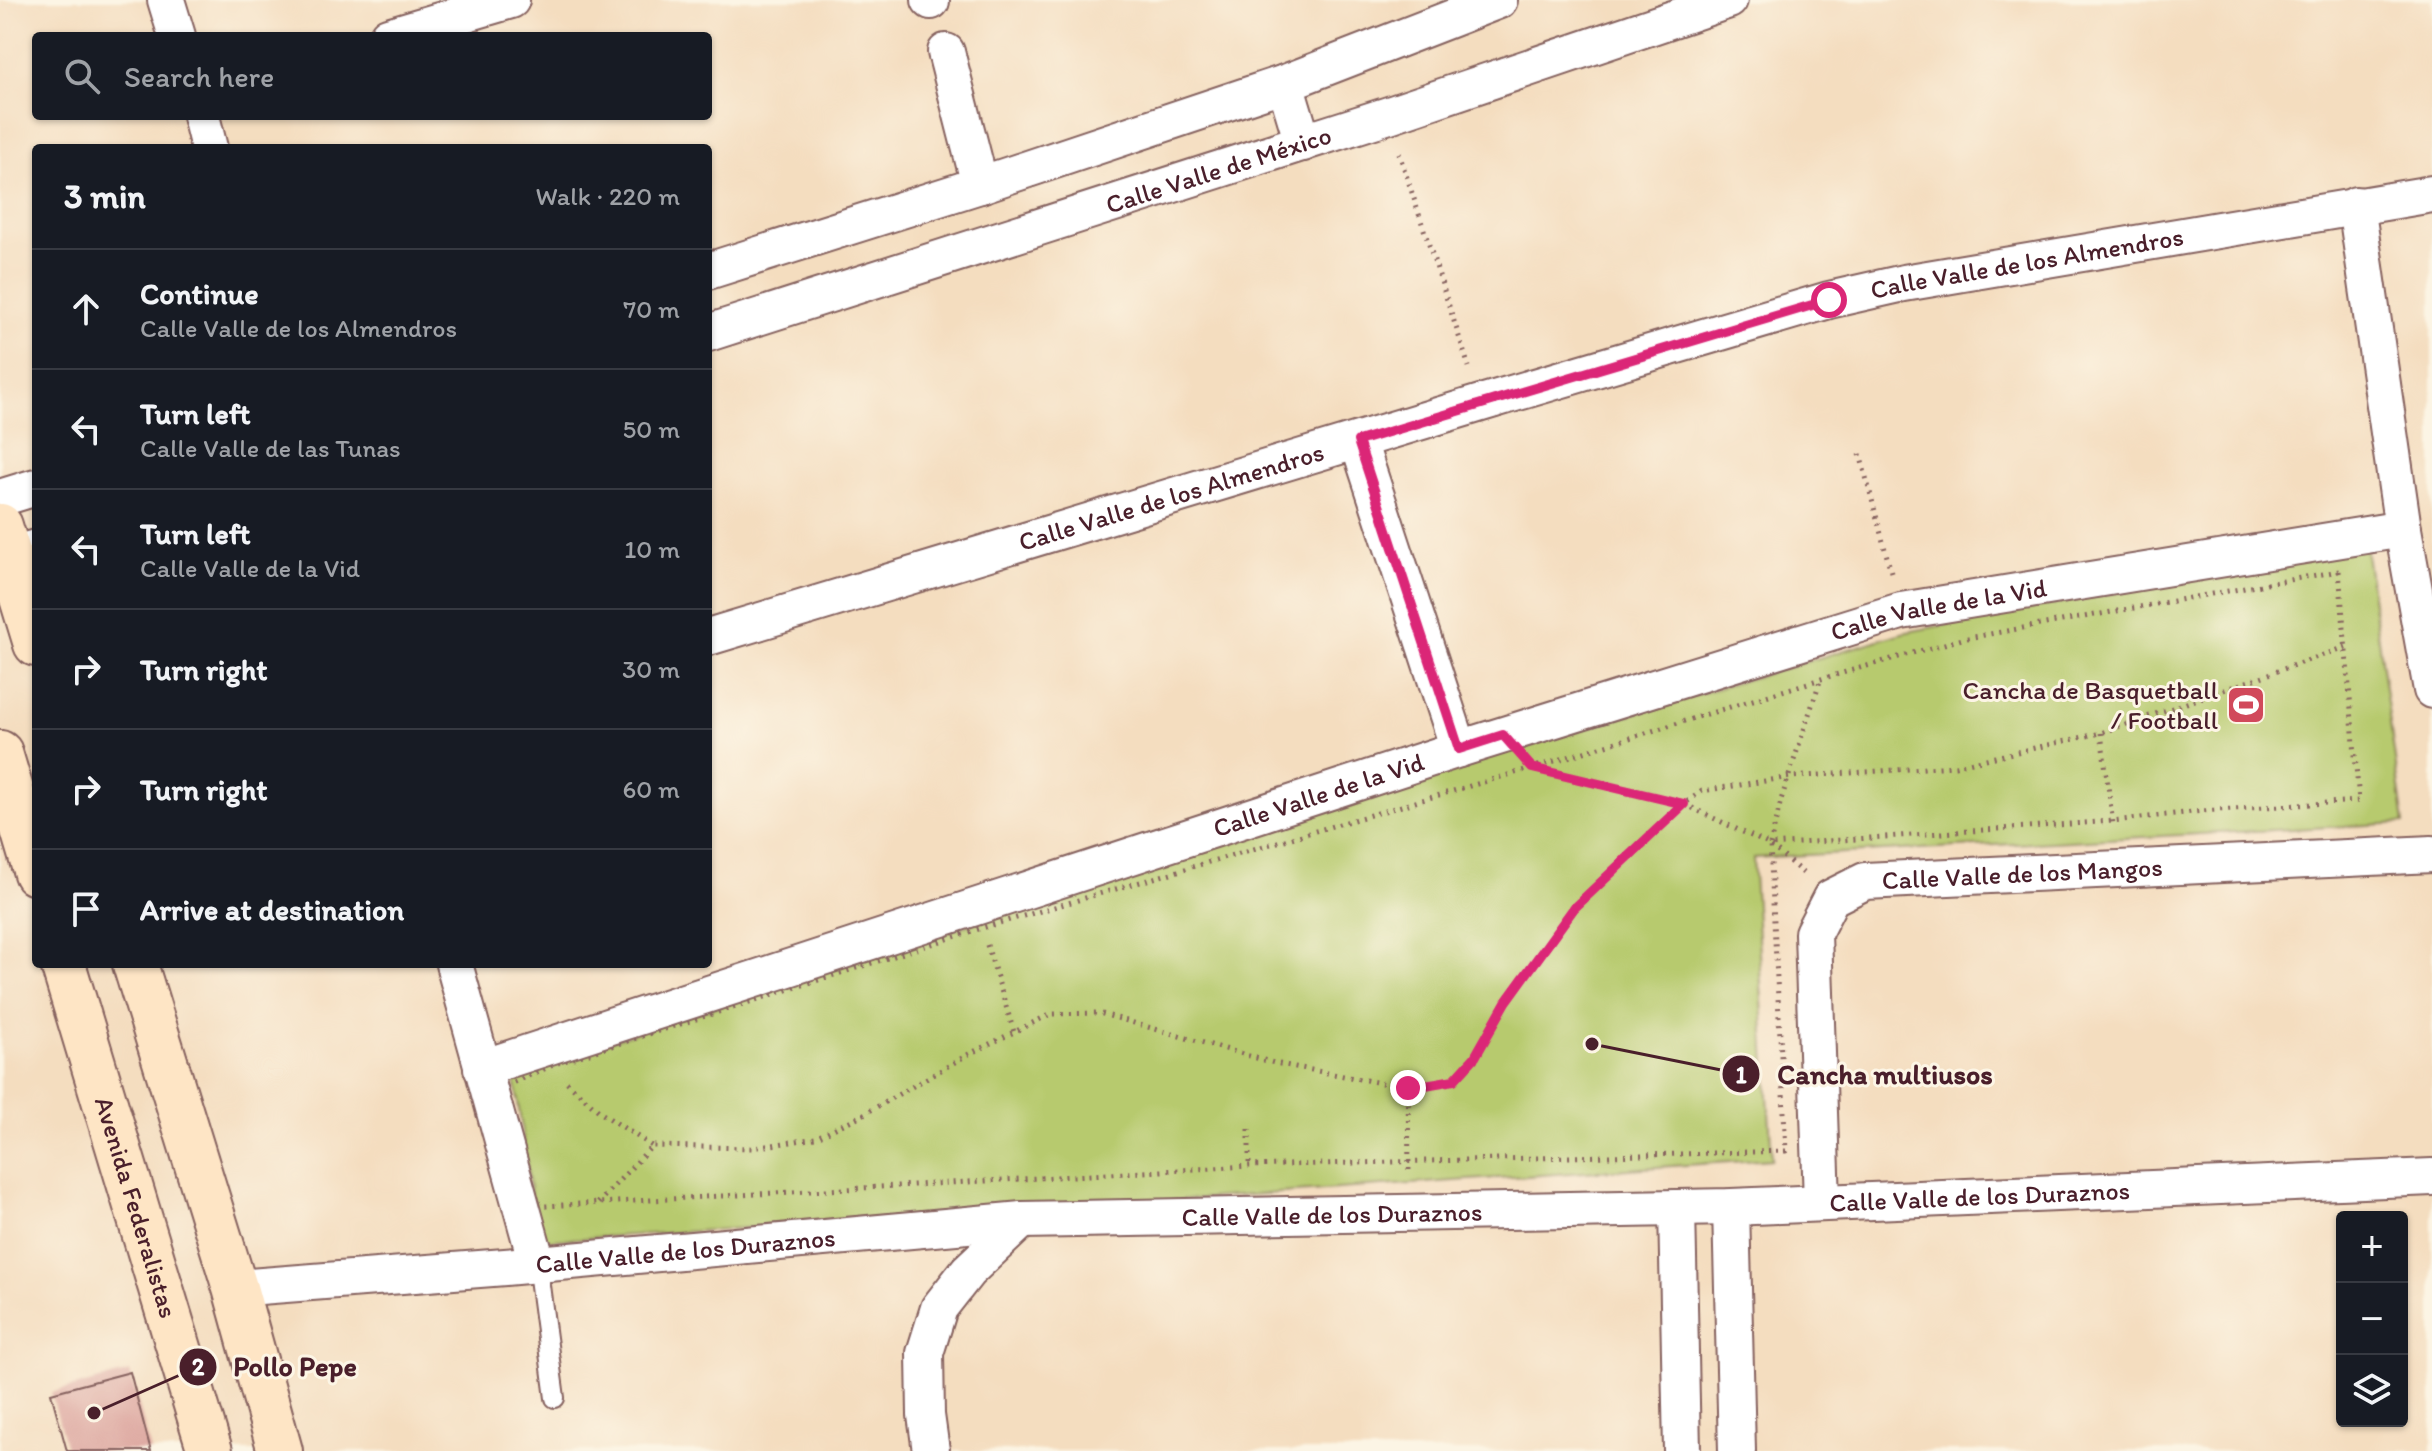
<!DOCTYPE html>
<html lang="en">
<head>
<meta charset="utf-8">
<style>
	body { margin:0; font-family:Itim,sans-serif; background:#242831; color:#f1f3f6 }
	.controls { position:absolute; right:24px; bottom:24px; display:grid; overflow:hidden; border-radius:8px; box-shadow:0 2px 6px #0004 }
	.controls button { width:72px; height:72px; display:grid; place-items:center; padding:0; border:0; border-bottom:2px solid #363941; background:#171b24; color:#f1f3f6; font:40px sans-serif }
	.stop { position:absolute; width:24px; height:24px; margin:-18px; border:6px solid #db2777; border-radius:50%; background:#fff }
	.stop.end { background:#db2777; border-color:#fff; box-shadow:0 2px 8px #0008 }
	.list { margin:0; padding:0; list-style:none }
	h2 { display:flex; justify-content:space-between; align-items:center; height:104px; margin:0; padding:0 32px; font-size:34px }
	h2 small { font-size:26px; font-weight:400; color:#9ea1a6 }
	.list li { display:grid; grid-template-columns:52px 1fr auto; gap:24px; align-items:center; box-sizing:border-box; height:120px; padding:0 32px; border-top:2px solid #363941 }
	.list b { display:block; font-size:30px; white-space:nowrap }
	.list p { margin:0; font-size:26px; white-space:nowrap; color:#9ea1a6 }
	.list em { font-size:26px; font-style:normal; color:#9ea1a6 }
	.icon { flex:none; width:44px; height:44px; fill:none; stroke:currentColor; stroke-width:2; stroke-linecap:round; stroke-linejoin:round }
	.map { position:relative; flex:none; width:2432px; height:1451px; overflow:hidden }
	.search { position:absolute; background:#171b24; box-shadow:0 2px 6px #0004; left:32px; top:32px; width:680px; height:88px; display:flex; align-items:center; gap:20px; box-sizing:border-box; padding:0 28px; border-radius:8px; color:#9ea1a6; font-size:30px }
	.panel { position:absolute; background:#171b24; box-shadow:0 2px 6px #0004; left:32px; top:144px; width:680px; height:824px; border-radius:8px }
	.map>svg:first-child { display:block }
	.green { fill:#b7ca6e; stroke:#80744c; stroke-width:2 }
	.building { fill:#d99d97 }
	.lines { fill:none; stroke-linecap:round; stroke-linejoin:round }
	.lane-casing { stroke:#86625f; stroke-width:22 }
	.street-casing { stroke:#86625f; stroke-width:40 }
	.secondary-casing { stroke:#86625f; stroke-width:48 }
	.path { stroke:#86625f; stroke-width:5; stroke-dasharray:2 6; stroke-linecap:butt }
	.lane { stroke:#fff; stroke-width:18 }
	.street { stroke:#fff; stroke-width:36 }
	.secondary { stroke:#fee5c5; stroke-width:44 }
	.route { stroke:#db2777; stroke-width:10 }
	.labels { text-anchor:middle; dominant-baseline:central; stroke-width:6; stroke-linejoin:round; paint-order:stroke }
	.street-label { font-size:26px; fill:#4a1f2b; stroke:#fcf5e5 }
	.poi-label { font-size:26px; fill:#4a1f2b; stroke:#fcf5e5; text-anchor:end }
	.leader { fill:none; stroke:#4a1f2b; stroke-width:3 }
	.callout-dot { fill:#4a1f2b; stroke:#fcf5e5; stroke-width:3 }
	.mark-label { font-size:24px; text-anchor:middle; font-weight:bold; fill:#fff }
	.callout-label { font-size:28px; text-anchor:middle; font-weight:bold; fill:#4a1f2b; stroke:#fcf5e5; stroke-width:6; stroke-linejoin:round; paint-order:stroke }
</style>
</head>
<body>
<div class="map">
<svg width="2432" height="1451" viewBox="0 0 2432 1451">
	<rect width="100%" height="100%" fill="#fcf5e5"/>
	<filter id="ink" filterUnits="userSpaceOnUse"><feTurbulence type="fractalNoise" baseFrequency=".0125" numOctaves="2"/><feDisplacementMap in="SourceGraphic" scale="16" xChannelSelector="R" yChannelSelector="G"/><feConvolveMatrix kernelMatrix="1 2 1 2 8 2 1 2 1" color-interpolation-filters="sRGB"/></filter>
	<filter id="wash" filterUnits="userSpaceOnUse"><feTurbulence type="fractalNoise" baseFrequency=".006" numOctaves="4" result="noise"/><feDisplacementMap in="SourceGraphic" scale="32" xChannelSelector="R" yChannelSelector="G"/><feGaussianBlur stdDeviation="1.8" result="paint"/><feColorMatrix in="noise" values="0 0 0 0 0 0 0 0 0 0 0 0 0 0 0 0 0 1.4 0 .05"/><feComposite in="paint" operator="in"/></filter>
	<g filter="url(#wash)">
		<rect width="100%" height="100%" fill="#f4ddbf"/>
		<polygon class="green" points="2365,546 2404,823 1753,858 1772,1159 1036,1210 537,1241 514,1072 1449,769 1902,633"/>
		<g id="blocks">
			<polygon class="building" points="130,1372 151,1451 67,1451 51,1393"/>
		</g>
	</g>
	<g filter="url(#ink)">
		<use href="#blocks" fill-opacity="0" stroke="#86625f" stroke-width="2"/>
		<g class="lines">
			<g class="lane-casing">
				<polyline id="lane" points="537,1263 555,1398"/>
			</g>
			<g class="street-casing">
				<g id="street">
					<polyline points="166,0 177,36"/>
					<polyline points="930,0 931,1"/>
					<polyline points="388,36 511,0"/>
					<polyline points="946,52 980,185"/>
					<polyline points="1285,83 1303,143"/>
					<polyline points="201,116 209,148"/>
					<polyline points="2356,205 2403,529 2432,690"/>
					<polyline points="708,271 980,185 1285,83 1499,0"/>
					<path id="s1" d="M708,333L1389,115L1729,0"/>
					<polyline points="1358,441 1459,749"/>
					<polyline points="0,498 36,487"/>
					<polyline points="0,559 36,548"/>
					<path id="s2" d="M708,637L1481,403L1829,300L1904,283L2432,194"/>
					<polyline points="454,964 537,1263"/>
					<path id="s3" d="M482,1068L1459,749L1901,611L2403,529"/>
					<path id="s4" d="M1822,1202L1813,933L1831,898L1865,881L2432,854"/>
					<polyline points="1731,1207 1737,1451"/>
					<polyline points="1677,1208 1682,1451"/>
					<path id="s5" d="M235,1288L505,1267L1022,1220L1731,1207L2432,1177"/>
					<polyline points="931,1451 926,1415 925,1353 939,1308 968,1271 1022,1220"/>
				</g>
			</g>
			<g class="secondary-casing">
				<g id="secondary">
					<polyline points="0,526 36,644"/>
					<polyline points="0,753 36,873"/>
					<path id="s6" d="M63,964L210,1451"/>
					<polyline points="135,964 235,1288 280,1451"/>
				</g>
			</g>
			<g class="path">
				<polyline points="1399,153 1469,367"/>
				<polyline points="1860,454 1891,572"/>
				<polygon points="2339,571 2359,801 2202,811 2113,821 1770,845 1786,1151 1249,1166 528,1207 505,1086 558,1063 982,928 1532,768 1821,679 1962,639"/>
				<polyline points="2101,733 2113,824"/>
				<polyline points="1537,769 1684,804 1770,845 1803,873"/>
				<polyline points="1770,845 1781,800 1821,678"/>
				<polyline points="987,945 1014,1032"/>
				<polyline points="567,1082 601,1113 652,1146"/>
				<polyline points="1408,1088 1409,1172"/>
				<polyline points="1249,1129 1249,1166"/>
				<polyline points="598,1203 652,1146 754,1148 815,1138 866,1113 969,1054 1051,1014 1099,1013 1274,1063 1408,1088 1454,1080 1475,1057 1506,1002 1574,908 1684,804 1702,791 1790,777 1955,766 2101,733 2346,647"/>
			</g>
			<use href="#lane" class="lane"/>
			<use href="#street" class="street"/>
			<use href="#secondary" class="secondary"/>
		</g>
	</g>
	<g class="lines" filter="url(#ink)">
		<polyline class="route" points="1408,1088 1454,1080 1475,1057 1506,1002 1574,908 1684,804 1532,768 1503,735 1459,749 1358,441 1829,300"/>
	</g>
	<defs>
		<g id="stadium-square" transform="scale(2)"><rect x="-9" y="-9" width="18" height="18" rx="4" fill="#d1495b" stroke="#fcf5e5"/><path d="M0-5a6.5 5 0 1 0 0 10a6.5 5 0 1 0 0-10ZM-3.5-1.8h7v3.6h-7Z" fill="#fff"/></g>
	</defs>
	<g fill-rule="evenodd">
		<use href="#stadium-square" x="2246" y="705"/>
	</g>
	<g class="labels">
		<g class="street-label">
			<text stroke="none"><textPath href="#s1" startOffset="536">Calle Valle de México</textPath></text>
			<text stroke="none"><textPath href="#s2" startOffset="1372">Calle Valle de los Almendros</textPath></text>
			<text stroke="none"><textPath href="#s2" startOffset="484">Calle Valle de los Almendros</textPath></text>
			<text stroke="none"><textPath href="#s3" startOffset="1528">Calle Valle de la Vid</textPath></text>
			<text stroke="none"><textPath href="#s3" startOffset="880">Calle Valle de la Vid</textPath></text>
			<text stroke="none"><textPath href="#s4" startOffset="504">Calle Valle de los Mangos</textPath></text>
			<text stroke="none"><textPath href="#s5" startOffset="1748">Calle Valle de los Duraznos</textPath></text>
			<text stroke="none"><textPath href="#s6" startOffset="254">Avenida Federalistas</textPath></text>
			<text stroke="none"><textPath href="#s5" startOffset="1100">Calle Valle de los Duraznos</textPath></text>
			<text stroke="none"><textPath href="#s5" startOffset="452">Calle Valle de los Duraznos</textPath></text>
		</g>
		<g class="poi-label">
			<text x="2218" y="690">Cancha de Basquetball<tspan x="2218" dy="30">/ Football</tspan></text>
		</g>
	</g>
	<path class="leader" d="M1592 1044L1741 1074M94 1413L198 1367"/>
	<g class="callout-dot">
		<circle cx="1592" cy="1044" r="8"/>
		<circle cx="94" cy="1413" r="8"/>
		<circle cx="1741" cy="1074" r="20"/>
		<circle cx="198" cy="1367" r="20"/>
	</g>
	<g class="mark-label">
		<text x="1741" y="1083">1</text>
		<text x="198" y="1375">2</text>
	</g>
	<g class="callout-label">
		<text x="1885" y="1084">Cancha multiusos</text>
		<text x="295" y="1376">Pollo Pepe</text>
	</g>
</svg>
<div class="controls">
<button>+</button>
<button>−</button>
<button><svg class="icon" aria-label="layers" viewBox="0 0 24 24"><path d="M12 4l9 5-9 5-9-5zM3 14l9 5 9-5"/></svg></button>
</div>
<div class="stop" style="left:1829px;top:300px"></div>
<div class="stop end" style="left:1408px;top:1088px"></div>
<div class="search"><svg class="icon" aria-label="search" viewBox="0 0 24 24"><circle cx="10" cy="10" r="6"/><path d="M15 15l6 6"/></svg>Search here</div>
<section class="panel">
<h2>3 min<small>Walk · 220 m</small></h2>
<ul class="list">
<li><svg class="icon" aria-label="ahead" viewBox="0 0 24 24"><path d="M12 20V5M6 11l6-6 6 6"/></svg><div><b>Continue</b><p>Calle Valle de los Almendros</p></div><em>70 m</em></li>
<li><svg class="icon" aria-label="left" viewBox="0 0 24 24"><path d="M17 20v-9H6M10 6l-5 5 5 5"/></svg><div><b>Turn left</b><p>Calle Valle de las Tunas</p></div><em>50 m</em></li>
<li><svg class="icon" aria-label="left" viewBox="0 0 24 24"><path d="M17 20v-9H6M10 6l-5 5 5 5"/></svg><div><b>Turn left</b><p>Calle Valle de la Vid</p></div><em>10 m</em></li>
<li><svg class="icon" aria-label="right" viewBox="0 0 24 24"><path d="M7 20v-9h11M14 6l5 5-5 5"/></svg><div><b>Turn right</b></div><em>30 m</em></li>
<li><svg class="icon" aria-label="right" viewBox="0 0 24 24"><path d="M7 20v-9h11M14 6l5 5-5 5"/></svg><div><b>Turn right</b></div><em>60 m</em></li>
<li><svg class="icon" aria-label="arrive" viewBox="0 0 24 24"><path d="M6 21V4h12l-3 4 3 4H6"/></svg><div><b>Arrive at destination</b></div></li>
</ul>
</section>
</div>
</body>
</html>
